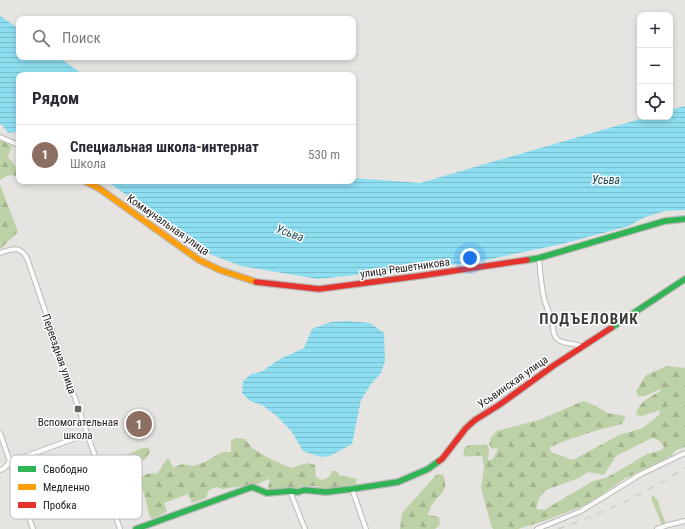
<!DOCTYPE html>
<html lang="ru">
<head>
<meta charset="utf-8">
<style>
	body { margin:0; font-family:"Roboto Condensed",sans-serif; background:#f7f7f7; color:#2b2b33 }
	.controls { position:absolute; right:12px; top:12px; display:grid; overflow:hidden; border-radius:8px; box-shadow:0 2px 6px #0003 }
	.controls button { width:36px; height:36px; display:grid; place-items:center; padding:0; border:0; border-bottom:1px solid #e1e1e2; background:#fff; color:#2b2b33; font:20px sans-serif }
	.you { position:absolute; left:470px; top:258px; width:14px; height:14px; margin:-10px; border:3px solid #fff; border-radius:50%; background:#1a73e8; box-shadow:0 0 0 6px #1a73e833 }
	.badge { display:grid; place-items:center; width:26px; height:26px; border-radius:50%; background:#b45309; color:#fff; font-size:13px; font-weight:700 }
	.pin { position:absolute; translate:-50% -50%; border:2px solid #fff; box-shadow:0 1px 4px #0006 }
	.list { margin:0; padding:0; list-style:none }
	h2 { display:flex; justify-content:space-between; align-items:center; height:52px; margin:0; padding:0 16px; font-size:17px }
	h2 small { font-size:13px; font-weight:400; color:#7c7c81 }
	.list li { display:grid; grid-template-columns:26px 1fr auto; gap:12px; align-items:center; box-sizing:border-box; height:60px; padding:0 16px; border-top:1px solid #e1e1e2 }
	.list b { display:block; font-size:15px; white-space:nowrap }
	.list p { margin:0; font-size:13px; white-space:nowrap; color:#7c7c81 }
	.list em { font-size:13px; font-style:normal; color:#7c7c81 }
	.icon { flex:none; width:22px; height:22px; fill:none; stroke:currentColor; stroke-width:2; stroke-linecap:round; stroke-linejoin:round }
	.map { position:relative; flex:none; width:685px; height:529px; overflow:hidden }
	.search { position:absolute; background:#fff; box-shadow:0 2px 6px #0003; left:16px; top:16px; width:340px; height:44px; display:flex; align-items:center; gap:10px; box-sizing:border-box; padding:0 14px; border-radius:8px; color:#7c7c81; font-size:15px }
	.panel { position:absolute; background:#fff; box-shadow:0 2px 6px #0003; left:16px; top:72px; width:340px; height:112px; border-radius:8px }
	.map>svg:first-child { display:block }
	.forest { fill:url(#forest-firs); fill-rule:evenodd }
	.water { fill:url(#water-rules) }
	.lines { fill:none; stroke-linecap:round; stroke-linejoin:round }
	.street-casing { stroke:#bbb9b7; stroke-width:6 }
	.fast-casing { stroke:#bbb9b7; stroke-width:8 }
	.slow-casing { stroke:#bbb9b7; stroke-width:8 }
	.jam-casing { stroke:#bbb9b7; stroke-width:8 }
	.street { stroke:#fbfbfa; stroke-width:4 }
	.fast { stroke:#30b455; stroke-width:5.5 }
	.slow { stroke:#ff9f0a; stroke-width:5.5 }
	.jam { stroke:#e5322d; stroke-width:5.5 }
	.rail { stroke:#cdcdcc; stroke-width:1.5; stroke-dasharray:7 7; stroke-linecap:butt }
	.poi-dot { fill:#676562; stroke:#fff; stroke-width:1.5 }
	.labels { text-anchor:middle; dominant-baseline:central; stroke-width:3; stroke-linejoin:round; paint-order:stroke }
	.street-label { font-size:11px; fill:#22201e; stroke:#fff }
	.poi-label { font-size:11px; fill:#22201e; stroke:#fff }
	.water-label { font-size:12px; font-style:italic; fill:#1a4d58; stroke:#fff }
	.district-label { font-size:15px; font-weight:bold; letter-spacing:1px; fill:#3e3a35; stroke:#fff }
	.key { fill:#fff; stroke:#bdbcbc; stroke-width:1 }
	.key-label { font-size:11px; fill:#22201e }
</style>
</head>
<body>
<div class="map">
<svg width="685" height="529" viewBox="0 0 685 529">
	<defs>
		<pattern id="forest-firs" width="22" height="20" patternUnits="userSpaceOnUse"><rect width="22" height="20" fill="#bdd1a6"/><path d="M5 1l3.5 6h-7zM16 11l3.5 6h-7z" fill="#a2b38e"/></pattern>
		<pattern id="water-rules" width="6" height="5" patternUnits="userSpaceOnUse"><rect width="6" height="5" fill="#8ddef0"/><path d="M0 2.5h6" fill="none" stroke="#79becd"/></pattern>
	</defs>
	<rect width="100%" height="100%" fill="#e6e4e1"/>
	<g class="forest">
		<path d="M0,140L12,146L8,157C12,161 15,167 19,170V177C10,174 8,175 0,180Z"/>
		<polygon points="0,184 18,232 0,249"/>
		<path d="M667,366L685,368V447L676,450L671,456L624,479L600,496L583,506L547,520L518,529H493L491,525L481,488L484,468L482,456C476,454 470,459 463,455L465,447C472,443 478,446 486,444L489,449L488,460H492L498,450L496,448L492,449L489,444L491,437L497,431L539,420L583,401L596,406L607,413L620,415L626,417L622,424C597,430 573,437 550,447L551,452L573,460L619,435L643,428L659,415L660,410L642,416L636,415C639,401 650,397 661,391L660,389L645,396H638L636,391L646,375ZM652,438L658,440L664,446L662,450L647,454L608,477L593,481L544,510L536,509L539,498L546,490L579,478L588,472L604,475L616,456Z"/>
		<path d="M236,438L245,439L252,448L269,458L291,468L307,463L315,465L316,477L322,480L329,477L332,471H337L339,475L357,479L355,486L326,489L316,486H302L295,489L276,488L270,490L268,488L270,480L268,479L258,484L223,489L216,487L209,490L206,498L192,503L188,494L164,503L167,512C161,514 158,518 152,519L149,513L144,494L138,480C144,475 148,472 157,474L158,471L160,470L163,464L168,458L173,467L183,464L194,466L205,462L222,452H231V441Z"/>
		<polygon points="142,448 149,448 150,452 144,460 127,465 124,464 123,459 124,456"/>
		<path d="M437,474L443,475C450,491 439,494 431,506C430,508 429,512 428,515L439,517L440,525L435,529H400L402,513Z"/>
		<polygon points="653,496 657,499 665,522 664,524 662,525 651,498"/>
	</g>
	<g class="water">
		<polygon points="0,16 19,29 19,57 58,57 84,75 19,75 19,133 16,132 8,133 2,125 0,124"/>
		<polygon points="685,106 685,210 665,211 643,218 629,226 562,244 476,262 318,279 241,266 202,251 114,186 105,181 353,181 353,178 420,183 647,117 670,117 670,110"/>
		<polygon points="348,321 370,323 384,333 385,361 381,373 371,384 361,400 352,444 330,456 320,457 303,451 292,432 279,418 262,405 250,401 242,393 243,381 251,374 261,372 280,359 304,348 312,329 331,322"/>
	</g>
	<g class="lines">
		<g class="street-casing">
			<g id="street">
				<polyline points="0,137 19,145"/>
				<path d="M0,253C11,249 20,245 27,258L120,529"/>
				<path d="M539,258C540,271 541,285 544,298C546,306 550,314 552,322C554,328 552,334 557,339C565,346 576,341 582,348"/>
				<polyline points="0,433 33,529"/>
				<polyline points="0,470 3,469 10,462 87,434"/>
				<polyline points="352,489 366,529"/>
				<polyline points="290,491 305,529"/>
				<polyline points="537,529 581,511 641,474 685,453"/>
				<polyline points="657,529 668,525 685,521"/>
			</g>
		</g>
		<g class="fast-casing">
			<g id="fast">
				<polyline points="527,260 539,258 665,221 685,219"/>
				<polyline points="611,328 685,279"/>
				<polyline points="136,529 252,487 267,493 290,491 298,492 304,490 326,492 352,489 398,482 428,469 439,461"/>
			</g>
		</g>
		<g class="slow-casing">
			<polyline id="slow" points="85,181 100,189 199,260 220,270 256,282"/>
		</g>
		<g class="jam-casing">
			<g id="jam">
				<polyline points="256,282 319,289 419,276 527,260"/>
				<polyline points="439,461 442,459 466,428 475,420 499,405 553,366 611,328"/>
			</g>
		</g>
		<use href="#street" class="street"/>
		<use href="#fast" class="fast"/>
		<use href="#slow" class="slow"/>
		<use href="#jam" class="jam"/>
		<path class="rail" d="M558,529C603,513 645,494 685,468"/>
	</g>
	<rect class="poi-dot" x="74" y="405" width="8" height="8" rx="2"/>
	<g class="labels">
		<g class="street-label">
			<text transform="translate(168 225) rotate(35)">Коммунальная улица</text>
			<text transform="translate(405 268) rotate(-8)">улица Решетникова</text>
			<text transform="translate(59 354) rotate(71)">Переездная улица</text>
			<text transform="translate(513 382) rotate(-35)">Усьвинская улица</text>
		</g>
		<g class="poi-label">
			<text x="78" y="422">Вспомогательная<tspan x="78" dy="13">школа</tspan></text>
		</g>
		<g class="water-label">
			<text x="606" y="180">Усьва</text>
			<text transform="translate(290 233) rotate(20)">Усьва</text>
		</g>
		<g class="district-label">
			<text x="589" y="319">ПОДЪЕЛОВИК</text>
		</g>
	</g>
	<rect x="10" y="455" width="132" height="64" rx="6" class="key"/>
	<rect x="18" y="466" width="18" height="6" fill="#30b455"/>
	<rect x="18" y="484" width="18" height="6" fill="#ff9f0a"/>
	<rect x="18" y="502" width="18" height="6" fill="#e5322d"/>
	<g class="key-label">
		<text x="43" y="473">Свободно</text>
		<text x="43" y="491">Медленно</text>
		<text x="43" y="509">Пробка</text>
	</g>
</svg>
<div class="controls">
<button>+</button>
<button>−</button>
<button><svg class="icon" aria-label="locate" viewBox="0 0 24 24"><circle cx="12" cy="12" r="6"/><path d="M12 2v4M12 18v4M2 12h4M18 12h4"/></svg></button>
</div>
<div class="you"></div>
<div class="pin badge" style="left:139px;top:424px;background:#8d6e63">1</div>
<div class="search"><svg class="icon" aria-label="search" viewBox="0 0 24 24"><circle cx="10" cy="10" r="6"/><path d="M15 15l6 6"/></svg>Поиск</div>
<section class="panel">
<h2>Рядом<small></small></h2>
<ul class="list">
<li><span class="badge" style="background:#8d6e63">1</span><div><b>Специальная школа-интернат</b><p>Школа</p></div><em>530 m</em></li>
</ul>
</section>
</div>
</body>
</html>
